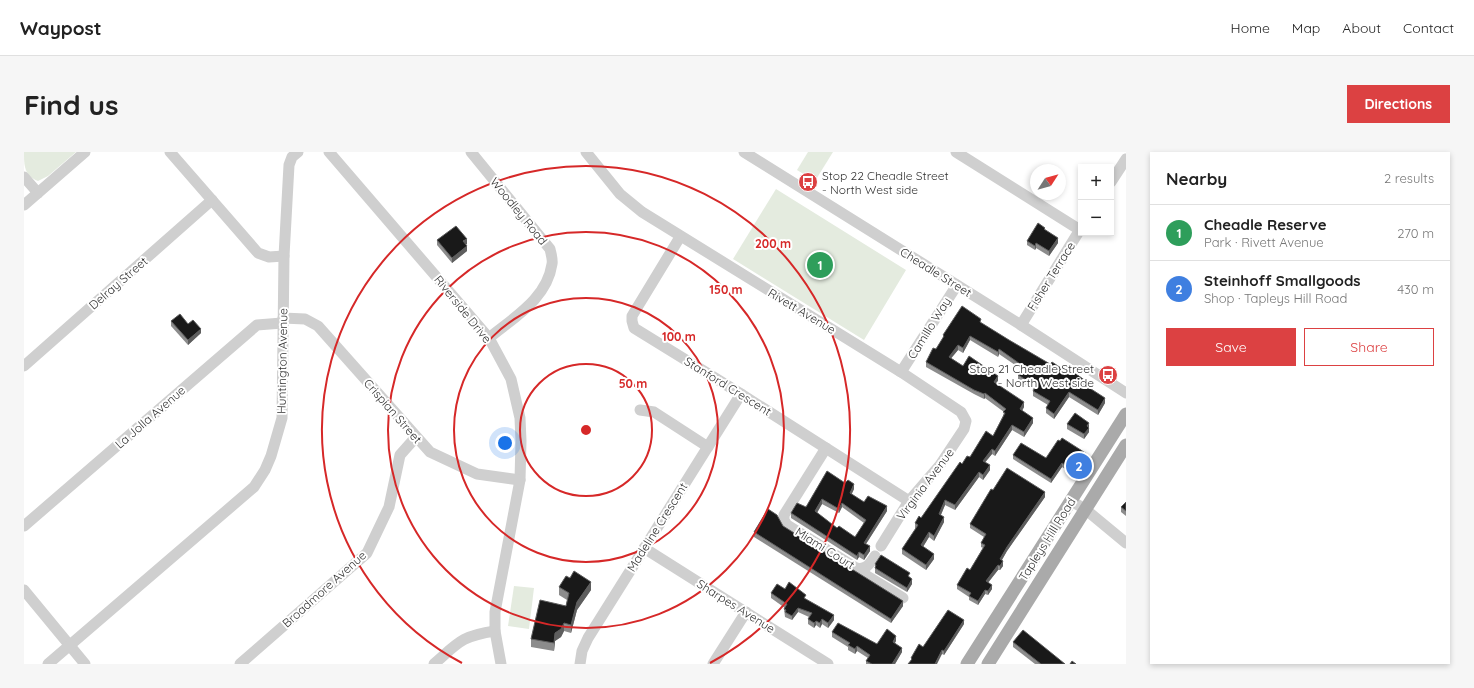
<!DOCTYPE html>
<html lang="en">
<head>
<meta charset="utf-8">
<style>
	body { margin:0; font-family:Quicksand,sans-serif; background:#f6f6f6; color:#222 }
	.controls { position:absolute; right:12px; top:12px; display:grid; overflow:hidden; border-radius:0px; box-shadow:0 2px 6px #0003 }
	.controls button { width:36px; height:36px; display:grid; place-items:center; padding:0; border:0; border-bottom:1px solid #e0e0e0; background:#fff; color:#222; font:20px sans-serif }
	.compass { position:absolute; left:1006px; top:12px; width:36px; height:36px; border-radius:50%; background:#fff; box-shadow:0 2px 6px #0003; rotate:54deg }
	.you { position:absolute; left:481px; top:291px; width:14px; height:14px; margin:-10px; border:3px solid #fff; border-radius:50%; background:#1a73e8; box-shadow:0 0 0 6px #1a73e833 }
	.badge { display:grid; place-items:center; width:26px; height:26px; border-radius:50%; background:#dc4142; color:#fff; font-size:13px; font-weight:700 }
	.pin { position:absolute; translate:-50% -50%; border:2px solid #fff; box-shadow:0 1px 4px #0006 }
	.list { margin:0; padding:0; list-style:none }
	h2 { display:flex; justify-content:space-between; align-items:center; height:52px; margin:0; padding:0 16px; font-size:17px }
	h2 small { font-size:13px; font-weight:400; color:#767676 }
	.list li { display:grid; grid-template-columns:26px 1fr auto; gap:12px; align-items:center; box-sizing:border-box; height:56px; padding:0 16px; border-top:1px solid #e0e0e0 }
	.list b { display:block; font-size:15px; white-space:nowrap }
	.list p { margin:0; font-size:13px; white-space:nowrap; color:#767676 }
	.list em { font-size:13px; font-style:normal; color:#767676 }
	.actions { display:flex; gap:8px; padding:12px 16px }
	.actions a { flex:1; padding:9px 0; border:1px solid #dc4142; border-radius:0px; text-align:center; font-size:14px; color:#dc4142 }
	.actions .main { background:#dc4142; color:#fff }
	.map { position:relative; flex:none; width:1102px; height:512px; overflow:hidden; border-radius:0px }
	header { display:flex; align-items:center; gap:24px; box-sizing:border-box; height:56px; padding:0 20px; background:#fff; border-bottom:1px solid #e0e0e0 }
	header strong { font-size:19px }
	nav { display:flex; gap:22px; margin-inline-start:auto; font-size:14px }
	.intro { display:flex; align-items:center; justify-content:space-between; box-sizing:border-box; height:96px; padding:0 24px }
	h1 { margin:0; font-size:28px }
	.button { padding:10px 18px; border-radius:0px; background:#dc4142; color:#fff; font-size:14px; font-weight:700 }
	main { display:flex; gap:24px; padding:0 24px }
	aside { flex:1; background:#fff; border-radius:0px; box-shadow:0 2px 6px #0003 }
	.map>svg:first-child { display:block }
	.green { fill:#e4ebdf }
	.lines { fill:none; stroke-linecap:round; stroke-linejoin:round }
	.minor { stroke:#cfcfcf; stroke-width:11 }
	.major { stroke:#aaa; stroke-width:13 }
	.wall { fill:#8c8c8c; fill-rule:evenodd }
	.shaded-wall { fill:#5e5e5e }
	.building { fill:#191919; stroke:#5e5e5e; fill-rule:evenodd }
	.ring { fill:none; stroke:#d62828; stroke-width:2 }
	.labels { text-anchor:middle; dominant-baseline:central; stroke-width:4; stroke-linejoin:round; paint-order:stroke }
	.poi-label { font-size:12px; fill:#323232; stroke:#fff; text-anchor:start }
	.street-label { font-size:12px; fill:#323232; stroke:#fff }
	.centre { fill:#d62828; stroke:#fff; stroke-width:2 }
	.ring-label { font-size:12px; text-anchor:middle; font-weight:bold; fill:#d62828; stroke:#fff; stroke-width:4; stroke-linejoin:round; paint-order:stroke }
</style>
</head>
<body>
<header>
<strong>Waypost</strong>
<nav><a>Home</a><a>Map</a><a>About</a><a>Contact</a></nav>
</header>
<div class="intro"><h1>Find us</h1><a class="button">Directions</a></div>
<main>
<div class="map">
<svg width="1102" height="512" viewBox="0 0 1102 512">
	<rect width="100%" height="100%" fill="#fff"/>
	<g class="green">
		<path d="M0,0H52L24,24L14,29C0,24 0,13 0,0Z"/>
		<polygon points="784,0 809,0 791,29 773,18"/>
		<polygon points="752,37 882,118 840,188 709,107"/>
		<polygon points="490,434 510,436 505,477 484,474"/>
	</g>
	<g class="lines">
		<g class="minor">
			<polyline points="146,0 234,101 245,105 260,104"/>
			<polyline points="305,0 465,186 487,227 496,266 497,289 496,328 471,460 471,479 477,512"/>
			<path d="M447,0L526,97C527,102 529,108 528,112C523,147 489,166 465,186"/>
			<polyline points="562,0 596,42 618,60 877,220 937,260 942,269 940,277 916,313 885,349 857,394"/>
			<polyline points="720,0 997,173 1102,241"/>
			<polyline points="932,0 1056,78"/>
			<polyline points="0,25 14,41"/>
			<polyline points="1087,30 1102,7"/>
			<polyline points="0,53 61,0"/>
			<polyline points="656,85 608,164 608,169 610,176 717,242 885,349"/>
			<polyline points="259,166 281,167 294,174 406,300 453,322 496,328"/>
			<polyline points="997,173 1057,76"/>
			<polyline points="0,214 188,48"/>
			<polyline points="877,220 933,133"/>
			<polyline points="616,258 630,260 684,295"/>
			<path d="M802,296L760,363V368L763,373L832,416C842,418 845,413 851,404"/>
			<polyline points="1047,349 1061,357 1102,391"/>
			<polyline points="0,374 233,173 258,171"/>
			<polyline points="620,396 804,512"/>
			<polyline points="837,417 843,424 879,446"/>
			<polyline points="0,438 61,512"/>
			<polyline points="24,512 230,335 241,318 247,304 258,266 260,104 265,13 268,5 274,0"/>
			<polyline points="216,512 343,401 365,355 376,303 392,285"/>
			<path d="M410,512C434,491 437,484 471,479"/>
			<polyline points="556,512 558,499 564,486 717,242"/>
			<polyline points="689,512 722,460"/>
		</g>
		<g class="major">
			<polyline points="943,512 1102,262"/>
			<polyline points="964,512 1102,293"/>
		</g>
	</g>
	<g class="wall">
		<polygon points="1021,78 1034,91 1025,104 1012,96 1011,98 1003,93 1003,89"/>
		<polygon points="413,88 443,92 442,92 443,99 428,111 413,93"/>
		<polygon points="147,169 164,172 177,181 164,193 147,174"/>
		<polygon points="957,171 985,188 1066,237 1081,251 1074,263 1045,245 1030,267 1022,261 1022,256 1024,253 1009,244 1009,239 1010,238 994,228 994,223 997,217 975,202 974,205 946,188 939,201 934,198 927,206 939,214 974,229 972,231 1000,255 998,259 1009,271 1000,285 988,278 971,304 968,302 961,310 966,318 959,328 955,325 931,358 921,353 917,363 920,370 910,389 905,385 899,395 910,407 902,418 878,402 878,397 892,376 891,376 891,371 897,366 938,312 969,284 979,264 980,260 961,246 960,247 950,242 902,215 902,210 912,197 919,186 919,183"/>
		<polygon points="1043,272 1065,275 1065,280 1060,287 1043,277"/>
		<polygon points="989,303 1022,306 1063,306 1052,324 1038,315 1027,331 989,307"/>
		<path d="M803,319L830,337L827,342L840,350L863,359L842,392L846,399L840,408L835,405L833,408L767,366V361L782,355ZM798,352L815,361L818,355L840,371L831,385L813,376L793,361Z"/>
		<polygon points="969,338 1021,345 983,399 978,408 979,414 976,418 974,418 964,431 968,437 964,443 961,442 954,453 945,448 945,445 933,437 933,433 946,418 959,396 957,395 957,391 960,385 946,376 946,372"/>
		<polygon points="1102,350 1102,364 1097,360 1097,355"/>
		<polygon points="759,374 879,454 867,471 730,385 730,380"/>
		<polygon points="851,412 886,425 888,432 883,440 851,421"/>
		<polygon points="535,435 567,438 553,458 547,481 540,479 537,485 531,489 530,499 507,495 507,487 542,454 543,448 535,443"/>
		<polygon points="747,441 782,447 810,468 804,476 798,472 796,476 792,473 790,476 784,472 784,467 785,465 774,460 768,468 761,465 760,457 761,456 747,446"/>
		<polygon points="940,472 920,503 918,502 887,509 887,506 899,495"/>
		<polygon points="808,480 853,492 872,489 871,491 878,500 871,512 842,512 842,509 844,506 833,499 831,502 824,498 824,495 808,485"/>
		<polygon points="989,490 1041,512 1011,512 989,495"/>
	</g>
	<g class="shaded-wall">
		<polygon points="1034,86 1034,91 1025,104 1025,99"/>
		<polygon points="443,87 443,92 439,94 439,89"/>
		<polygon points="1012,91 1012,96 1011,98 1011,94"/>
		<polygon points="443,94 443,99 428,111 428,106"/>
		<polygon points="177,177 177,181 164,193 164,188"/>
		<polygon points="946,184 946,188 939,201 939,196"/>
		<polygon points="934,193 934,198 925,209 925,205"/>
		<polygon points="975,197 975,202 974,205 974,200"/>
		<polygon points="974,224 974,229 970,235 970,230"/>
		<polygon points="1045,240 1045,245 1030,267 1030,262"/>
		<polygon points="961,241 961,246 960,247 960,242"/>
		<polygon points="1081,246 1081,251 1074,263 1074,258"/>
		<polygon points="1000,250 1000,255 996,262 996,257"/>
		<polygon points="1009,266 1009,271 1000,285 1000,280"/>
		<polygon points="1065,271 1065,280 1060,287 1060,282"/>
		<polygon points="988,273 988,278 971,304 971,299"/>
		<polygon points="968,297 968,302 959,313 959,309"/>
		<polygon points="1063,302 1063,306 1052,324 1052,320"/>
		<polygon points="1038,311 1038,315 1027,331 1027,327"/>
		<polygon points="966,313 966,318 959,328 959,323"/>
		<polygon points="955,320 955,325 931,358 931,353"/>
		<polygon points="830,332 830,337 826,346 826,341"/>
		<polygon points="1021,340 1021,345 983,399 976,411 976,407 983,395"/>
		<polygon points="798,347 798,352 791,364 791,359"/>
		<polygon points="921,348 921,353 915,367 915,362"/>
		<polygon points="818,351 818,355 815,361 815,357"/>
		<polygon points="863,354 863,359 840,395 840,391"/>
		<polygon points="920,365 920,370 910,389 910,384"/>
		<polygon points="905,380 905,385 897,398 897,393"/>
		<polygon points="846,394 846,399 840,408 840,403"/>
		<polygon points="835,400 835,405 833,408 833,404"/>
		<polygon points="910,402 910,407 902,418 902,413"/>
		<polygon points="979,409 979,414 976,418 976,414"/>
		<polygon points="974,413 974,418 962,433 962,429"/>
		<polygon points="888,427 888,432 883,440 883,436"/>
		<polygon points="567,430 567,438 553,458 547,481 547,473 553,450"/>
		<polygon points="968,433 968,437 964,443 964,439"/>
		<polygon points="961,438 961,442 954,453 954,449"/>
		<polygon points="879,449 879,454 867,471 867,467"/>
		<polygon points="774,456 774,460 768,468 768,464"/>
		<polygon points="810,463 810,468 804,476 804,471"/>
		<polygon points="798,467 798,472 796,476 796,471"/>
		<polygon points="940,468 940,472 920,503 920,499"/>
		<polygon points="792,469 792,473 790,476 790,471"/>
		<polygon points="540,471 540,479 537,485 531,489 530,499 530,491 531,481"/>
		<polygon points="872,484 872,489 869,494 869,490"/>
		<polygon points="833,494 833,499 831,502 831,497"/>
		<polygon points="878,496 878,500 871,512 868,512"/>
		<polygon points="918,498 918,502 913,512 911,512"/>
	</g>
	<g class="building">
		<polygon points="1014,71 1021,76 1020,77 1034,86 1025,99 1012,91 1011,94 1003,89"/>
		<polygon points="432,74 443,87 439,89 443,94 428,106 413,88"/>
		<polygon points="938,154 957,167 956,170 985,188 1026,212 1028,210 1046,222 1048,219 1066,232 1064,235 1081,246 1074,258 1045,240 1030,262 1022,256 1026,249 1009,239 1012,234 994,223 999,214 975,197 974,200 946,184 939,196 934,193 925,205 939,214 945,204 974,224 970,230 1000,250 996,257 1009,266 1000,280 988,273 971,299 968,297 959,309 966,313 959,323 955,320 931,353 921,348 915,362 920,365 910,384 905,380 897,393 910,402 902,413 878,397 894,373 891,371 895,364 897,366 936,310 938,312 943,304 946,305 962,279 969,284 981,261 979,260 982,257 961,241 960,242 950,238 902,210 909,196 912,197 920,184 919,183"/>
		<polygon points="156,162 164,172 169,168 177,177 164,188 147,169"/>
		<polygon points="1051,261 1065,271 1063,274 1065,276 1060,282 1043,272"/>
		<polygon points="1038,286 1063,302 1052,320 1038,311 1027,327 989,303 997,291 1022,306 1034,288 1036,289"/>
		<polygon points="983,316 1021,340 983,395 976,407 979,409 976,414 974,413 962,429 968,433 964,439 961,438 954,449 945,444 947,441 933,433 943,416 946,418 961,393 957,391 962,382 946,372 967,337 969,338"/>
		<path d="M803,319L821,331L824,328L830,332L826,341L840,350L844,344L863,354L840,391L846,394L840,403L835,400L833,404L767,361L773,351L782,355ZM798,347L815,357L818,351L842,368L831,385L815,374L813,376L791,359Z"/>
		<polygon points="1102,350 1102,359 1097,355"/>
		<polygon points="744,357 753,363 759,374 879,449 867,467 730,380"/>
		<polygon points="857,403 886,421 884,424 888,427 883,436 851,416 852,413 851,412"/>
		<polygon points="550,419 567,430 553,450 547,473 540,471 537,477 531,481 530,491 507,487 516,448 542,454 545,441 535,435 542,424 546,426"/>
		<polygon points="765,430 782,443 780,446 810,463 804,471 798,467 796,471 792,469 790,471 784,467 788,461 774,456 768,464 761,460 762,458 760,457 763,452 747,441 753,432 761,437"/>
		<polygon points="924,458 940,468 920,499 918,498 911,512 884,512 888,507 887,506 895,492 899,495"/>
		<polygon points="814,471 853,492 863,477 872,484 869,490 878,496 868,512 848,512 842,509 846,503 833,494 831,497 824,493 826,491 808,480"/>
		<polygon points="999,478 1041,512 1017,512 989,490"/>
		<polygon points="1048,509 1052,512 1046,512"/>
	</g>
	<g class="ring">
		<circle cx="562" cy="278" r="66"/>
		<circle cx="562" cy="278" r="132"/>
		<circle cx="562" cy="278" r="198"/>
		<path d="M438 511A264 264 0 1 1 686 511"/>
	</g>
	<defs>
		<g id="bus-disc" transform="scale(1)"><circle r="9.5" fill="#dc4142" stroke="#fff"/><path d="M-5-6H5V4H4V6H2V4H-2V6H-4V4H-5ZM-3.5-4V0h7V-4ZM-3.5 1.2v1.5H-2V1.2ZM2 1.2v1.5H3.5V1.2Z" fill="#fff"/></g>
	</defs>
	<g fill-rule="evenodd">
		<use href="#bus-disc" x="784" y="30"/>
		<use href="#bus-disc" x="1084" y="223"/>
	</g>
	<g class="labels">
		<g class="poi-label">
			<text x="798" y="23">Stop 22 Cheadle Street<tspan x="798" dy="14">- North West side</tspan></text>
			<text x="1070" y="216" text-anchor="end">Stop 21 Cheadle Street<tspan x="1070" dy="14">- North West side</tspan></text>
		</g>
		<g class="street-label">
			<text transform="translate(495 59) rotate(51)">Woodley Road</text>
			<text transform="translate(912 120) rotate(32)">Cheadle Street</text>
			<text transform="translate(1027 124) rotate(-58)">Fisher Terrace</text>
			<text transform="translate(94 131) rotate(-41)">Delray Street</text>
			<text transform="translate(439 157) rotate(51)">Riverside Drive</text>
			<text transform="translate(778 159) rotate(31)">Rivett Avenue</text>
			<text transform="translate(905 176) rotate(-58)">Camillo Way</text>
			<text transform="translate(258 209) rotate(-89)">Huntington Avenue</text>
			<text transform="translate(704 234) rotate(32)">Stanford Crescent</text>
			<text transform="translate(369 259) rotate(49)">Crispian Street</text>
			<text transform="translate(126 265) rotate(-41)">La Jolla Avenue</text>
			<text transform="translate(901 332) rotate(-53)">Virginia Avenue</text>
			<text transform="translate(633 375) rotate(-58)">Madeline Crescent</text>
			<text transform="translate(1023 387) rotate(-58)">Tapleys Hill Road</text>
			<text transform="translate(801 396) rotate(32)">Miami Court</text>
			<text transform="translate(300 437) rotate(-42)">Broadmore Avenue</text>
			<text transform="translate(712 454) rotate(32)">Sharpes Avenue</text>
		</g>
	</g>
	<circle cx="562" cy="278" r="6" class="centre"/>
	<g class="ring-label">
		<text x="749" y="96">200 m</text>
		<text x="702" y="142">150 m</text>
		<text x="655" y="189">100 m</text>
		<text x="609" y="236">50 m</text>
	</g>
</svg>
<div class="controls">
<button>+</button>
<button>−</button>
</div>
<svg class="compass" viewBox="-18 -18 36 36"><path d="M0-13l5 13h-10z" fill="#e53935"/><path d="M0 13l5-13h-10z" fill="#767676"/></svg>
<div class="you"></div>
<div class="pin badge" style="left:796px;top:113px;background:#2e9e5b">1</div>
<div class="pin badge" style="left:1055px;top:314px;background:#3f7fe0">2</div>
</div>
<aside>
<h2>Nearby<small>2 results</small></h2>
<ul class="list">
<li><span class="badge" style="background:#2e9e5b">1</span><div><b>Cheadle Reserve</b><p>Park · Rivett Avenue</p></div><em>270 m</em></li>
<li><span class="badge" style="background:#3f7fe0">2</span><div><b>Steinhoff Smallgoods</b><p>Shop · Tapleys Hill Road</p></div><em>430 m</em></li>
</ul>
<div class="actions"><a class="main">Save</a><a>Share</a></div>
</aside>
</main>
</body>
</html>
